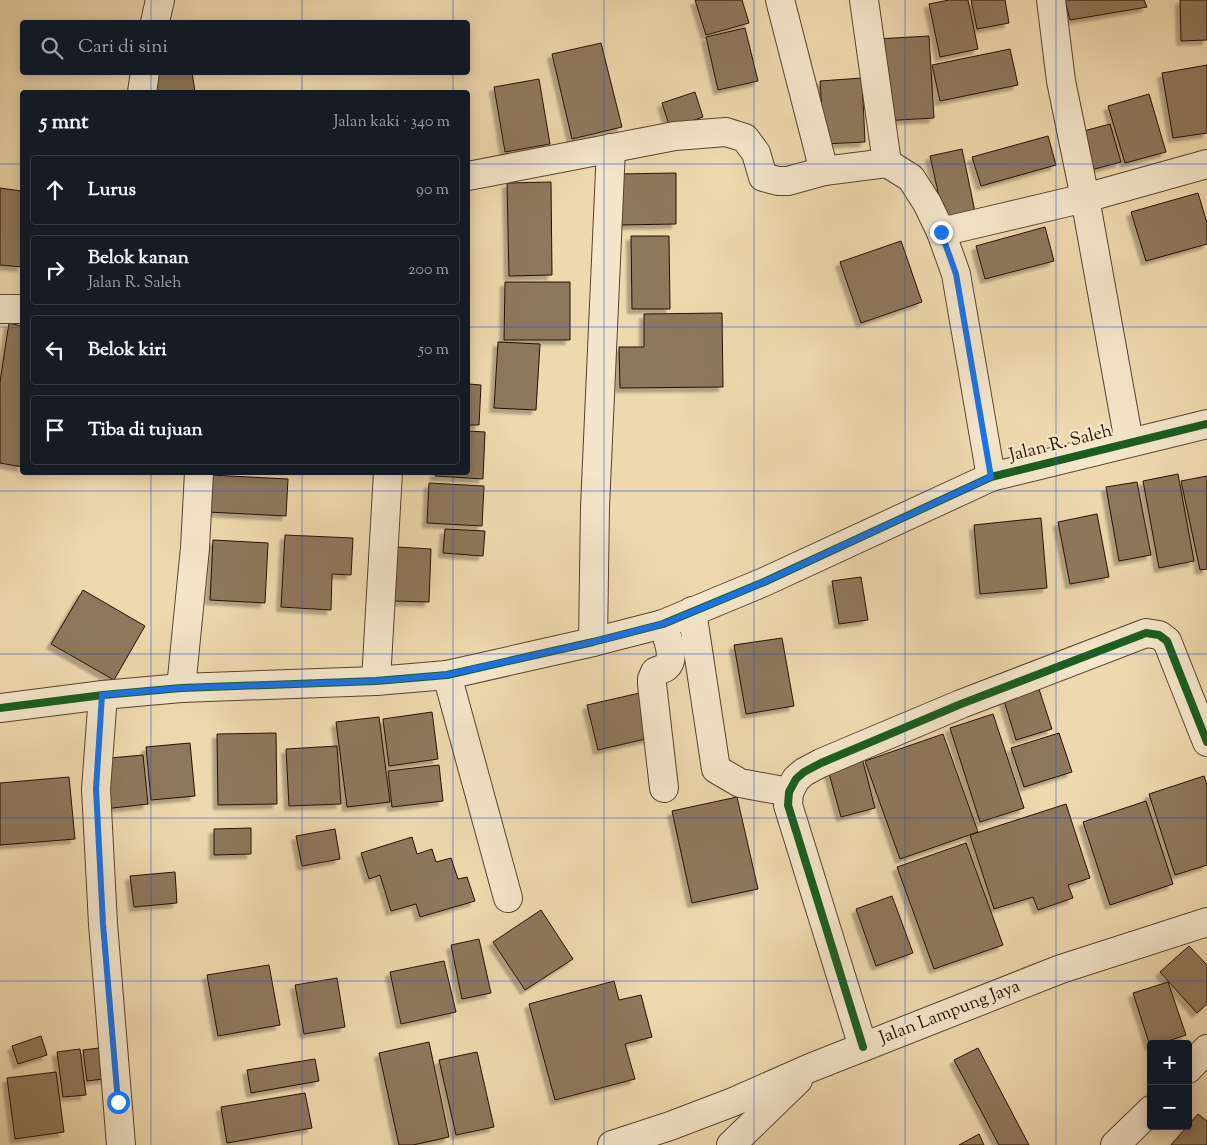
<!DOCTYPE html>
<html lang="id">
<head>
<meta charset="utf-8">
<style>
	body { margin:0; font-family:"Sorts Mill Goudy",serif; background:#20242c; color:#f1f3f6 }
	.controls { position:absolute; right:15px; bottom:15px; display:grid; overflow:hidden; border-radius:5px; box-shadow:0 2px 12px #0003 }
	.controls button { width:45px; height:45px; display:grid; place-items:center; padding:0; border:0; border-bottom:1px solid #363941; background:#171b24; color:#f1f3f6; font:25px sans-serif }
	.stop { position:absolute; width:15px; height:15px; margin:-11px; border:4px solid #1a73e8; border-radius:50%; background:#fff }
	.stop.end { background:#1a73e8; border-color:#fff; box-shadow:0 1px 5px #0008 }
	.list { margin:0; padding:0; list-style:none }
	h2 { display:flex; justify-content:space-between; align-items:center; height:65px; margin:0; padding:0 20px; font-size:21px }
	h2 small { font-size:16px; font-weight:400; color:#9ea1a6 }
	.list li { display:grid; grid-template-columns:32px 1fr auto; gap:15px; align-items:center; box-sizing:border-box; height:70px; margin:0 10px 10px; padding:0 10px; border:1px solid #363941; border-radius:5px }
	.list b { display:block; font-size:19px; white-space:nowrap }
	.list p { margin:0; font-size:16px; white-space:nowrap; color:#9ea1a6 }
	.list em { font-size:16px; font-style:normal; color:#9ea1a6 }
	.icon { flex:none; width:28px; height:28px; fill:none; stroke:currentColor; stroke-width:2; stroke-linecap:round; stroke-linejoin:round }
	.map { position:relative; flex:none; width:1207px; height:1145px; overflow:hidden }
	.search { position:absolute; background:#171b24; box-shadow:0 2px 12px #0003; left:20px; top:20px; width:450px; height:55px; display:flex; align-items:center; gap:12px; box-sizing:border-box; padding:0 18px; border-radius:5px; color:#9ea1a6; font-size:19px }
	.panel { position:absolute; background:#171b24; box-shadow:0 2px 12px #0003; left:20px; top:90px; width:450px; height:385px; border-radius:5px }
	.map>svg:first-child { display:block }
	.building { fill:#8e785c; stroke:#270f03; filter:url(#shadow) }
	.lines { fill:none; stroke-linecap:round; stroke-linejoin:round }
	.minor-casing { stroke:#59422e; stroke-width:30 }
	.minor { stroke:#f4e6ca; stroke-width:28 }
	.cycleway-casing { stroke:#f4e6ca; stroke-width:11 }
	.cycleway { stroke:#1b5e20; stroke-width:8 }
	.route { stroke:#1a73e8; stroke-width:6 }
	.grid { fill:none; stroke:#1d4ed8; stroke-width:1; stroke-opacity:0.55 }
	.labels { text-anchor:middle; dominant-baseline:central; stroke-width:4.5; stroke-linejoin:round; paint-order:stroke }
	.street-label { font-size:18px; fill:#270f03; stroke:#f4e6ca }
</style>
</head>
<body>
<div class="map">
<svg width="1207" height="1145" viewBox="0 0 1207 1145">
	<defs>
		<filter id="shadow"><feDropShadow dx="-4.5" dy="4.5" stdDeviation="1" flood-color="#0004"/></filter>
	</defs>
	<rect width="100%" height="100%" fill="#eed9ae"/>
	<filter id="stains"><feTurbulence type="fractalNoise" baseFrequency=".004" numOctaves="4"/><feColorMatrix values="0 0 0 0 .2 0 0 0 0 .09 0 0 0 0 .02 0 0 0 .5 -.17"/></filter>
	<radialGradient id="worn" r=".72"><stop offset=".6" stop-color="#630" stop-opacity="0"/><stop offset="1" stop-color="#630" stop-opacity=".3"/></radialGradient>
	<g class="building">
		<polygon points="695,0 742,0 749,23 706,35"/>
		<polygon points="949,0 968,0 978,49 940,57 929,4"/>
		<polygon points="971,0 1005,0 1009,23 977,29"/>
		<polygon points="1065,0 1144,0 1147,7 1070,20"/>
		<polygon points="1180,0 1207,0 1207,40 1181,41"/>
		<polygon points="745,28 758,81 718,90 706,37"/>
		<polygon points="929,36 934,118 881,121 876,39"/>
		<polygon points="601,43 622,127 572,139 552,54"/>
		<polygon points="1010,49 1018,85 940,101 932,65"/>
		<polygon points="1207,65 1207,133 1173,138 1162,73"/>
		<polygon points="149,72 192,72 195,92 152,92"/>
		<polygon points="862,78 865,142 824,144 820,81"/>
		<polygon points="539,79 550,144 505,152 494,87"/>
		<polygon points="695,92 703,117 670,128 662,103"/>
		<polygon points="1149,94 1166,152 1125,163 1108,106"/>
		<polygon points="1110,124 1121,162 1091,170 1080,132"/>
		<polygon points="1048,136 1056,165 981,186 972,157"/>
		<polygon points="962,149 975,212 944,219 930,156"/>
		<polygon points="676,173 676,224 620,225 618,174"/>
		<polygon points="551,182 552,275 509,276 507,183"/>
		<polygon points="0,188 22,191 22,267 0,265"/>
		<polygon points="1198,193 1207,223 1207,244 1146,261 1131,212"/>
		<polygon points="1045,227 1054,261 985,279 976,246"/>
		<polygon points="631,236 669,236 670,309 632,309"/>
		<polygon points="901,241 922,302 861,323 840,262"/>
		<polygon points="505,282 570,282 570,340 504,340"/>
		<polygon points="722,313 723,387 620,388 619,347 644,347 644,314"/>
		<polygon points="9,323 22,326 22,467 0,463 0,382"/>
		<polygon points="498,342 540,344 536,410 494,408"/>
		<polygon points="468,384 481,385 479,425 468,425"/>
		<polygon points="468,431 485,432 483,479 435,476 435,472 468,472"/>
		<polygon points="1178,474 1194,561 1159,568 1143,481"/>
		<polygon points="210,475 288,479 286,516 208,512"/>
		<polygon points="1207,476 1207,569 1200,570 1181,481"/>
		<polygon points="1137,482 1151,555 1119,561 1106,487"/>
		<polygon points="429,483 484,486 482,526 427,523"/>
		<polygon points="1097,514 1109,577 1070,584 1058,522"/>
		<polygon points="1041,518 1047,588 980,594 974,525"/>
		<polygon points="445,529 485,531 483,556 443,553"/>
		<polygon points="285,535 353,538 351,575 332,574 331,610 281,607"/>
		<polygon points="213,540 268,543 265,603 210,600"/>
		<polygon points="396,547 431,549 429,602 394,601"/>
		<polygon points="861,577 868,620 839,624 832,581"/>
		<polygon points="83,590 145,626 114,680 51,644"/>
		<polygon points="782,638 794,706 746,714 734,645"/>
		<polygon points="1037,683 1052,729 1016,740 1002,694"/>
		<polygon points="644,692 654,737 598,750 587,705"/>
		<polygon points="432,712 438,759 389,766 383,719"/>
		<polygon points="993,714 1024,808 980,822 950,728"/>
		<polygon points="379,717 390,802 347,807 336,722"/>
		<polygon points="276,733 277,804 218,805 217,734"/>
		<polygon points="1059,733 1072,772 1024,787 1011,748"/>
		<polygon points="943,734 978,832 900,859 865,761"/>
		<polygon points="190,743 195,796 151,800 146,747"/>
		<polygon points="337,746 341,804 289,806 286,749"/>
		<polygon points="143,755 148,804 104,809 99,759"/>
		<polygon points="862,758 875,808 841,817 827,766"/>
		<polygon points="439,765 443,801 392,807 388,771"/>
		<polygon points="1204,776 1207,785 1207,865 1175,875 1149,794"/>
		<polygon points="69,777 75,839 0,845 0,783"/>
		<polygon points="737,797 758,889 692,903 672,811"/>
		<polygon points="1146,801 1173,884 1110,905 1083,822"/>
		<polygon points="1066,804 1090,878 1068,885 1073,898 1038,910 1033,897 994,909 970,835"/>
		<polygon points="251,828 251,854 214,855 214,829"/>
		<polygon points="335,829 340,859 302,866 296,836"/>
		<polygon points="412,837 417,854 432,849 436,862 451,858 458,879 467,877 475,901 420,917 416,904 391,911 380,875 369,879 361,853"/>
		<polygon points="966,843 1003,945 934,969 897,867"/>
		<polygon points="175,872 177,903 134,907 130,876"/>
		<polygon points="892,896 913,953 876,966 856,909"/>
		<polygon points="541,910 573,959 525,990 493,942"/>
		<polygon points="479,939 491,993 462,999 451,945"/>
		<polygon points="1189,946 1207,965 1207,1004 1197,1013 1160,972"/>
		<polygon points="444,961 456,1012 401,1024 390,972"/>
		<polygon points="269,965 280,1025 218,1036 207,975"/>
		<polygon points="337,978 345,1027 304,1034 295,985"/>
		<polygon points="614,981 619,1000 641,995 652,1037 625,1044 635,1079 555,1100 529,1004"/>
		<polygon points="1168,982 1186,1035 1159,1044 1151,1044 1150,1046 1133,993"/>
		<polygon points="41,1036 47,1055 18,1064 12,1046"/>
		<polygon points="429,1042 449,1137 413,1145 399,1145 379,1053"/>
		<polygon points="107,1047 111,1078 87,1081 83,1050"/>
		<polygon points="978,1048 1029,1145 999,1145 954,1060"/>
		<polygon points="80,1049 86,1095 63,1097 57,1052"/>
		<polygon points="477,1052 494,1127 456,1135 439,1060"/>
		<polygon points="315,1059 319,1081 251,1093 247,1070"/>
		<polygon points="56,1072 64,1132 15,1139 7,1078"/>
		<polygon points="305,1093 312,1128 227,1143 221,1107"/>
		<polygon points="1198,1114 1207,1121 1207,1145 1171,1145"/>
		<polygon points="979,1134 984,1145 959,1145"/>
	</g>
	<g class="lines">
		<g class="minor-casing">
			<g id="minor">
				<polyline points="780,0 824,171"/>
				<polyline points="864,0 887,163"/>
				<polyline points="1051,0 1061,81 1085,198 1129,442"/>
				<polyline points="155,22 160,0"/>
				<polyline points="142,92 145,72"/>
				<polyline points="468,176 675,136 726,132 745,138 756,153 763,177 778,181 788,181 824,171 887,163 911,178 927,203 941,232 956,274 991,477"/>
				<polyline points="941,232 1085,198 1207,164"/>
				<polyline points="0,309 22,309"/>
				<polyline points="692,611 716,769 740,783 789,792"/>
				<path d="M663,624C666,635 677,658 666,667C664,669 658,670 655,672L652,679V684L664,788"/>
				<polyline points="593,642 595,507 611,148"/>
				<polyline points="447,675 508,898"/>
				<polyline points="376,681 388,472"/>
				<polyline points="181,688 195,548 199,472"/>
				<polyline points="103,695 96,789 103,924 121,1145"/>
				<polyline points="0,708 103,695 181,688 376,681 447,675 593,642 663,624 764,582 991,477 1207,424"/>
				<polyline points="863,1047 788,805 789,792 796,779 804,772 821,763 961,704 1146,633 1159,635 1167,641 1207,742"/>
				<polyline points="1188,1069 1207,1049"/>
				<polyline points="612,1145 670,1126 733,1102 810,1068 1061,969 1207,922"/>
				<polyline points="731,1145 798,1080"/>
				<polyline points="1115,1145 1151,1110"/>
			</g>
		</g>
		<use href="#minor" class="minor"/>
		<g class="cycleway-casing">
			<g id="cycleway">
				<polyline points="0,708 103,695 181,688 376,681 447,675 593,642 663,624 764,582 991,477 1207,424"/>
				<polyline points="863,1047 788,805 789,792 796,779 804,772 821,763 961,704 1146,633 1159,635 1167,641 1207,742"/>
			</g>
		</g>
		<use href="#cycleway" class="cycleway"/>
	</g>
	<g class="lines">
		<polyline class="route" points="118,1102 103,924 96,789 102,695 181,688 376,681 446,675 593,642 663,624 764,582 991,477 956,274 941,232"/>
	</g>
	<path class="grid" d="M151,0V22M302,0V22M453,0V22M604,0V1145M754,0V1145M905,0V1145M1056,0V1145M151,72V92M302,72V92M453,72V92M0,164H22M468,164H1207M0,327H22M468,327H1207M151,472V1145M302,472V1145M453,472V1145M0,491H1207M0,654H1207M0,818H1207M0,981H1207"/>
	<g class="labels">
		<g class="street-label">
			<text transform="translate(1061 444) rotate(-14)">Jalan R. Saleh</text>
			<text transform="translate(950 1013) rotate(-21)">Jalan Lampung Jaya</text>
		</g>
	</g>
	<rect width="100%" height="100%" filter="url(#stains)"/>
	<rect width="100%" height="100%" fill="url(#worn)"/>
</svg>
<div class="controls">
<button>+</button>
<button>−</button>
</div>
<div class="stop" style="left:118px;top:1102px"></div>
<div class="stop end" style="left:941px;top:232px"></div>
<div class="search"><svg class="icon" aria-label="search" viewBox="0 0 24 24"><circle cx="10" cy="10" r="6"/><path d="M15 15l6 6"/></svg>Cari di sini</div>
<section class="panel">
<h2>5 mnt<small>Jalan kaki · 340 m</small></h2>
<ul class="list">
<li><svg class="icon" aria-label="ahead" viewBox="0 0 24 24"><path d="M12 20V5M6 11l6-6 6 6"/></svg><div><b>Lurus</b></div><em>90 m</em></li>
<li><svg class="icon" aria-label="right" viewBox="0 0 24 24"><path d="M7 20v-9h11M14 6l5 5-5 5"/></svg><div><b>Belok kanan</b><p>Jalan R. Saleh</p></div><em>200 m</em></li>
<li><svg class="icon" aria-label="left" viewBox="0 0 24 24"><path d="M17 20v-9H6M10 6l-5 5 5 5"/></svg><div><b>Belok kiri</b></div><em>50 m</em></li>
<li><svg class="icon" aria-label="arrive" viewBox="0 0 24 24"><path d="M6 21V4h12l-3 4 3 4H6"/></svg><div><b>Tiba di tujuan</b></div></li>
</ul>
</section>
</div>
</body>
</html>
